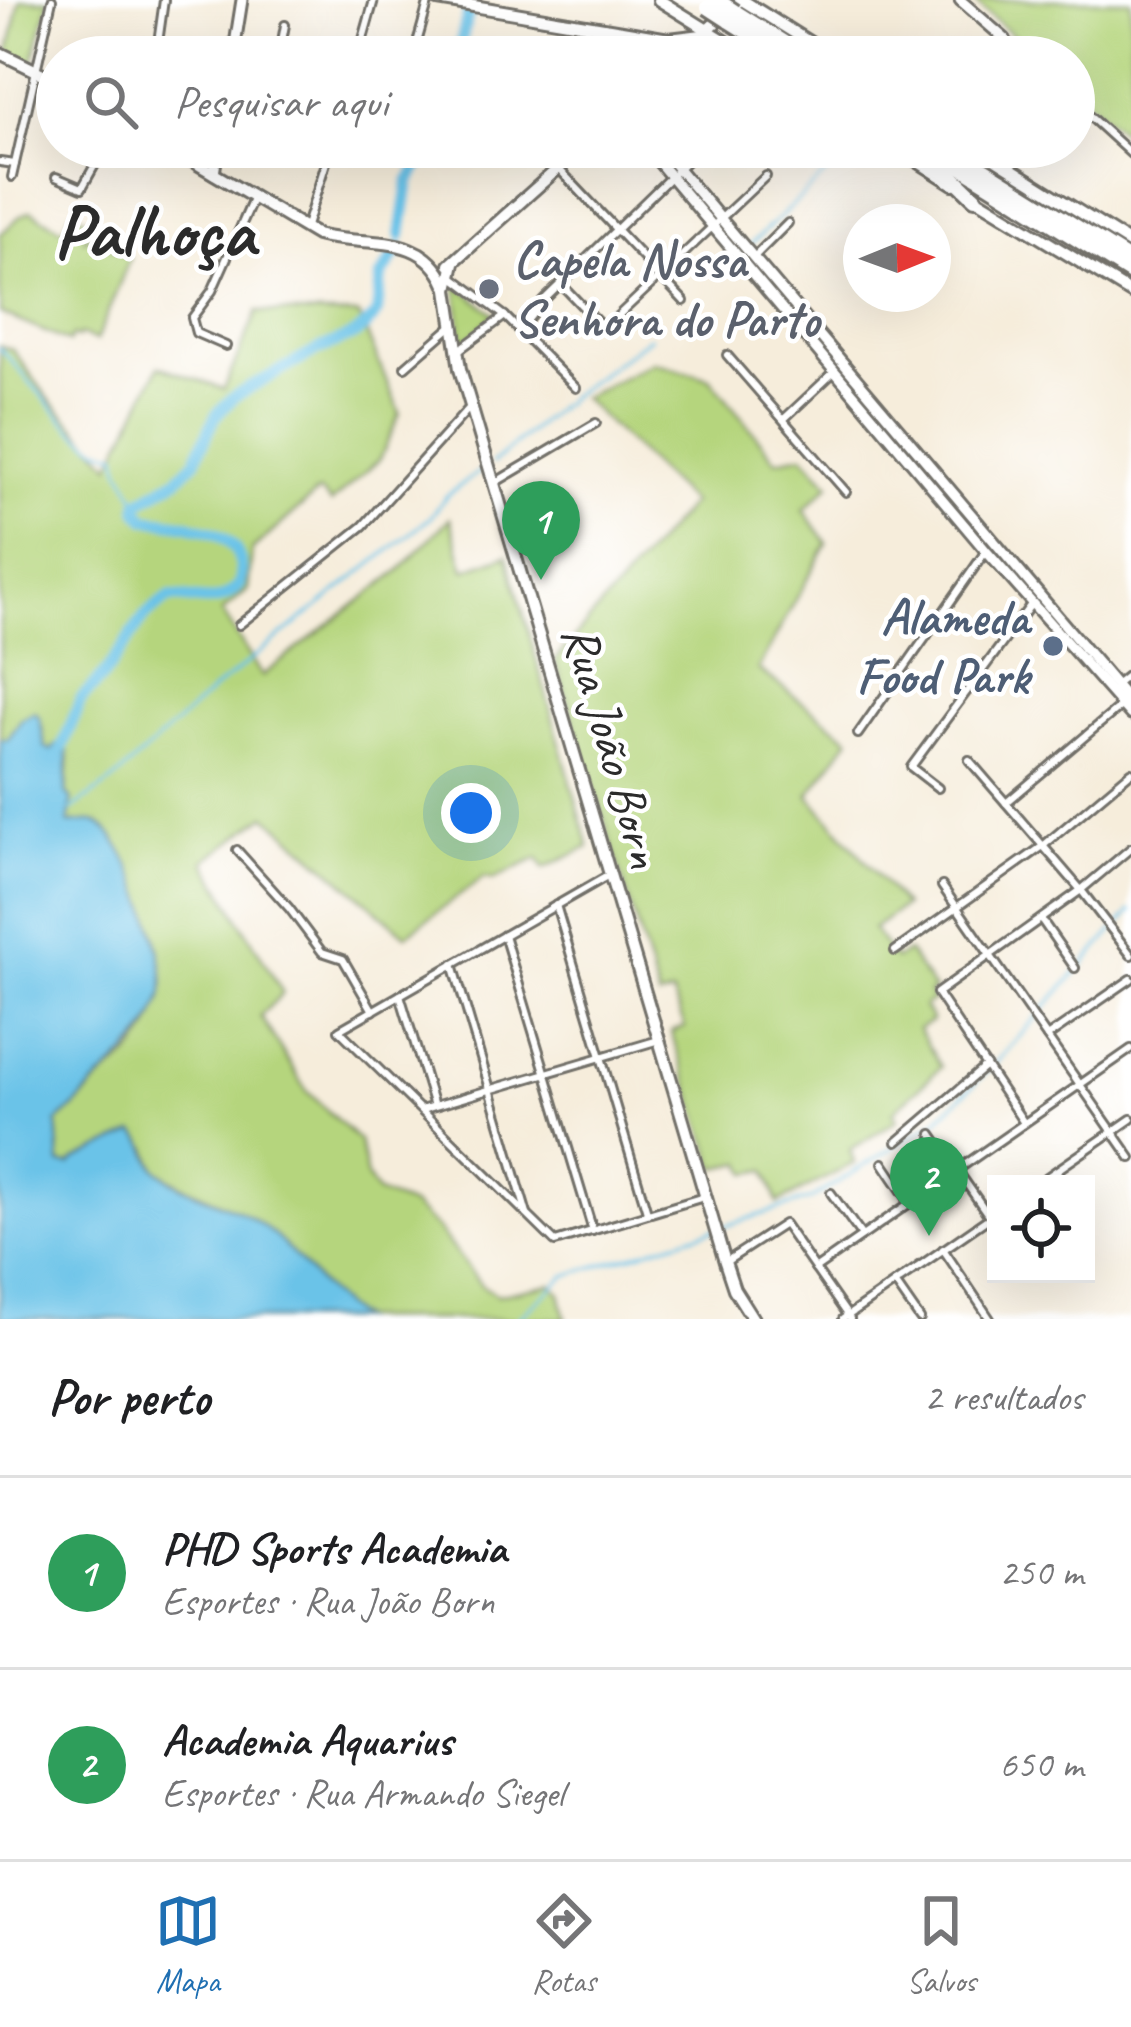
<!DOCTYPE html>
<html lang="pt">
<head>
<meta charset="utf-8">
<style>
	body { margin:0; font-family:Caveat,sans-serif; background:#f2f2f2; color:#202124 }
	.controls { position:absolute; right:36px; bottom:36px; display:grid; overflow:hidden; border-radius:0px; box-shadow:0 12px 48px #0002 }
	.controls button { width:108px; height:108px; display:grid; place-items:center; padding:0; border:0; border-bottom:3px solid #e0e0e0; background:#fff; color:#202124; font:60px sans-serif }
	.compass { position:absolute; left:843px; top:204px; width:108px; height:108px; border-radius:50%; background:#fff; box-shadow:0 12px 48px #0002; rotate:89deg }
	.you { position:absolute; left:471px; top:813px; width:42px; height:42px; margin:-30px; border:9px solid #fff; border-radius:50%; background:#1a73e8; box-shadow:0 0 0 18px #1a73e833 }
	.badge { display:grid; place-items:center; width:78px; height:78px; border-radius:50%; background:#1f6fb2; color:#fff; font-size:39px; font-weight:700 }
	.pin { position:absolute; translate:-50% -99px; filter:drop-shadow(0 3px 6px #0008) }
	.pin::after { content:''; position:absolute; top:63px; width:42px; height:36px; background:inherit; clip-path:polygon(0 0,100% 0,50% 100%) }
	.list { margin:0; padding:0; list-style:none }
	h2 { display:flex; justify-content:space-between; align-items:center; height:156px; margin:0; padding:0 48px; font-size:51px }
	h2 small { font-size:39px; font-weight:400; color:#757577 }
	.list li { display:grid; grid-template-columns:78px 1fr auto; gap:36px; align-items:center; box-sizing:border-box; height:192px; padding:0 48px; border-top:3px solid #e0e0e0 }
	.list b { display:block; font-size:45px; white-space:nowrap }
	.list p { margin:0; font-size:39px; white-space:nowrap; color:#757577 }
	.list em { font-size:39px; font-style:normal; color:#757577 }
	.icon { flex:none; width:66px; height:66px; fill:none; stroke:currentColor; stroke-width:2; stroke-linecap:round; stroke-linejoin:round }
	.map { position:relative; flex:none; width:1131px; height:1319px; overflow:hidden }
	.search { position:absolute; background:#fff; box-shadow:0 12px 48px #0002; left:36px; right:36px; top:36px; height:132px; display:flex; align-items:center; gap:30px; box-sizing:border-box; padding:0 42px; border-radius:66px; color:#757577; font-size:45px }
	.sheet { height:540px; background:#fff }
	nav { display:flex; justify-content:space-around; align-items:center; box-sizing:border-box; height:168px; border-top:3px solid #e0e0e0; background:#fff; font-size:33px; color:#757577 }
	nav a { display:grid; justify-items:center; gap:6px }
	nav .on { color:#1f6fb2 }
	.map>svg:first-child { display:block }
	.green { fill:#b5d57d; stroke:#708054; stroke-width:3 }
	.water { fill:#6ac3e8; stroke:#4a778a; stroke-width:3 }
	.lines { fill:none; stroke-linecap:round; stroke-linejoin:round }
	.stream { stroke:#6ac3e8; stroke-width:3 }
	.river { stroke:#6ac3e8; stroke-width:12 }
	.street-casing { stroke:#726f69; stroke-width:12 }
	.secondary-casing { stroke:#726f69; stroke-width:15 }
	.primary-casing { stroke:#726f69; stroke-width:16 }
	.highway-casing { stroke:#726f69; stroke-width:20 }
	.street { stroke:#fff; stroke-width:6 }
	.secondary { stroke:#fff; stroke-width:9 }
	.primary { stroke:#fff; stroke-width:10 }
	.highway { stroke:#fff; stroke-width:14 }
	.highway-bridge-casing { stroke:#726f69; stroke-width:20; stroke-linecap:butt }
	.highway-bridge { stroke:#fff; stroke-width:14 }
	.worship-dot { fill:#6b7280; stroke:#fff; stroke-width:4.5 }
	.service-dot { fill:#5c6f8a; stroke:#fff; stroke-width:4.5 }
	.labels { text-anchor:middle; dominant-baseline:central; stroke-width:9; stroke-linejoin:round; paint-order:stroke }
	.worship-label { font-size:51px; font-weight:bold; fill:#5b616d; stroke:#fff; text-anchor:start }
	.service-label { font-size:51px; font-weight:bold; fill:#4e5e75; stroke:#fff; text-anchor:end }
	.street-label { font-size:51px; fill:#2b2b2b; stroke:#fff }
	.town-label { font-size:75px; font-weight:bold; fill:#2b2b2b; stroke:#fff }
</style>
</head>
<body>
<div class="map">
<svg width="1131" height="1319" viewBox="0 0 1131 1319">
	<rect width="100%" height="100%" fill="#fff"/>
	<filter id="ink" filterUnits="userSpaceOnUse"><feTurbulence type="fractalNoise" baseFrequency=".00833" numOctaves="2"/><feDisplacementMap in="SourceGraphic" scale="24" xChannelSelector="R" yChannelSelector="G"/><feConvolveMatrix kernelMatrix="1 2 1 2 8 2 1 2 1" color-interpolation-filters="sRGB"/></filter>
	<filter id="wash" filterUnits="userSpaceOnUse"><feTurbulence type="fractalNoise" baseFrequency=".004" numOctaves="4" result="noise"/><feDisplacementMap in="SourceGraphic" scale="48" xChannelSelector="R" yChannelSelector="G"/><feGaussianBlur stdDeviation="2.7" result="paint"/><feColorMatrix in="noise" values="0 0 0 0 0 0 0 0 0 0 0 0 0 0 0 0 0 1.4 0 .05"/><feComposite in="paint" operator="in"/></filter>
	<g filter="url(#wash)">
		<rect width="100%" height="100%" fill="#f6eddb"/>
		<g class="green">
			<polygon points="20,0 49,0 32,65 10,55 9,51"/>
			<polygon points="972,0 1131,0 1131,140 1074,89 1074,57 1038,57"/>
			<polygon points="31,211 64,230 71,212 91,221 84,239 90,237 130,258 96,341 80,334 78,338 72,336 69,342 0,313 0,235 19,217"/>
			<polygon points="456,284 495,314 465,341 462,340"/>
			<path d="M257,312L359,315L400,413L380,459L331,503L319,491L252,550L248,590L222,612L262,676L399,571L450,518L465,570L507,555L589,847L544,868L538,858L494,879L484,877L406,935L266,815L205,861L283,993L260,1016L307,1091L359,1141L367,1177L377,1193L412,1206L436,1227L481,1285L497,1295L551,1284L560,1293L566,1319H360C319,1293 297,1249 257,1222C225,1200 186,1192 156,1169L148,1148L135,1134L75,1160L70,1165L60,1164L57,1122C75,1109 87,1093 104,1077C113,1069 124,1062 132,1053C197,979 141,892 99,823H68L72,801L66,793L69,759L45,747L42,727L21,720L8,739L0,740V346L12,349L49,399L111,465L159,366L224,389Z"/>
			<polygon points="653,362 710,378 776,460 803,455 830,484 804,510 827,543 758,669 850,738 809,795 904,906 873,929 895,959 908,952 934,990 929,993 933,1000 924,1006 932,1021 918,1029 941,1067 893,1112 897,1120 850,1150 854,1163 778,1203 766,1170 748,1173 743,1163 716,1168 671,1032 685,1027 672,994 659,998 555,660 691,503 582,398"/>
		</g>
		<path class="water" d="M35,712L40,719L45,747L51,750L57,745L68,752L66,793L72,800L68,823C80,825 90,817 102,826C131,846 172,963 162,997C148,1041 119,1059 90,1090C78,1103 71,1112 57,1122L60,1164L70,1165L75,1160L135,1133C150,1143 147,1160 159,1171C183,1194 224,1200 251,1218C295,1245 317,1292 360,1319H0V740L8,739L21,720Z"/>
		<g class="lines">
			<g class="stream">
				<polyline points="751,244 827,173"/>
				<polyline points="0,348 71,429 96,447 118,454 120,468 139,502"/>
				<polyline points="493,463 571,396 650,337"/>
				<polyline points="71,810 114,780 213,690 430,518 446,496 483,469"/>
				<polyline points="517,1319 565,1276 811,1199 937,1120 997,1062 1131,911"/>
			</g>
			<g class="river">
				<polyline points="457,57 469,11"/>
				<polyline points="401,235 409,182 431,147"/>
				<path d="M62,748L81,699L104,675L145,616L169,597C202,597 213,611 240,585C252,528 186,524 146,519L138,510L139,502L177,479L195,461L216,415L235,396L318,350L356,334L372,320L377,312L381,277L399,248"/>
			</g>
		</g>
	</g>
	<g filter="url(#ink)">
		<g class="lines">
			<g class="street-casing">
				<g id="street">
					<polyline points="1005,39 1025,57"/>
					<polyline points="156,57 164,0"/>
					<polyline points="279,57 285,25"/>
					<polyline points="358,57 374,0"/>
					<polyline points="413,57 429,0"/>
					<polyline points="1074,102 1131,154"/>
					<polyline points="0,162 15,164"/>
					<polyline points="559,169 684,301"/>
					<polyline points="12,177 52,0"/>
					<polyline points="56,177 82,188 105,147"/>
					<polyline points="306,226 331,147"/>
					<polyline points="753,258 788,223"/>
					<polyline points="453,277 505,316 576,388"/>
					<polyline points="561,284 604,329 766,176"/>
					<polyline points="519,331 543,301 701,147"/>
					<polyline points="226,346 196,333 192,318 212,291 254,197"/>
					<polyline points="459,350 505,316"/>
					<polyline points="727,355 846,492"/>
					<polyline points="405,367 452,326"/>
					<polyline points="785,418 834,372"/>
					<polyline points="496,482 596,423"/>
					<polyline points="239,625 363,526 471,406"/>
					<polyline points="1117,684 1131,673"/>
					<polyline points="858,734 986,551"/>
					<polyline points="969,760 1081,890 1131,955"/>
					<polyline points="938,788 911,767 1032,603"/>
					<polyline points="1006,803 1121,706"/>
					<polyline points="237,850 289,908 322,952 343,959 373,1011"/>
					<polyline points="609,875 339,1030 555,1242 704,1197"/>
					<polyline points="942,886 1131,1158"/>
					<polyline points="556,905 647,1212"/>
					<polyline points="1041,919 1075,968"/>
					<polyline points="504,935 593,1231"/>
					<polyline points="895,951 1043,846 1131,772"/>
					<polyline points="453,964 527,1214"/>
					<polyline points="400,995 434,1106"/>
					<polyline points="1047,1037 1131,979"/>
					<polyline points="421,1110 659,1040"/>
					<polyline points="1024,1123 937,993 1081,890 1131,848"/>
					<polyline points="932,1134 996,1226"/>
					<polyline points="897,1142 986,1066"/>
					<polyline points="883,1163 910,1203"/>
					<polyline points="1056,1171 1066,1184"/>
					<polyline points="1037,1184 1131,1119"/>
					<polyline points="831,1193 862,1236"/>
					<polyline points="1086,1213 1088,1216"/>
					<polyline points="943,1249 990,1319"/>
					<polyline points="727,1261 784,1224 850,1319"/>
					<polyline points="815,1269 1131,1049"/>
					<polyline points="895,1283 920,1319"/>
					<polyline points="843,1319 996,1213"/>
				</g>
			</g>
			<g class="secondary-casing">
				<g id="secondary">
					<polyline points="960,0 1005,39 988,57"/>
					<polyline points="233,57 242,0"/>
					<polyline points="646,147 986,551 1131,715"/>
					<polyline points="660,147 1131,703"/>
					<polyline points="214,174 218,147"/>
				</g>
			</g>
			<g class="primary-casing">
				<g id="primary">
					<polyline points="438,0 669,39 702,35"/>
					<polyline points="659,0 751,57"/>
					<polyline points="742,0 833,57"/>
					<polyline points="0,53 57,81"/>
					<polyline points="678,57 740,0"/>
					<path d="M169,147L317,235C365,248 422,229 446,285"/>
					<polyline points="895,147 953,184"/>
					<polyline points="986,153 1131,244"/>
					<polyline points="969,194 1131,293"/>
					<polyline points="454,263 448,289 460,369 725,1262 734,1289 753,1319"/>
					<polyline points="450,265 582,147"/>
				</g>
			</g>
			<g class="highway-casing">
				<g id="highway">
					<polyline points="735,12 806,57"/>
					<polyline points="728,20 787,57"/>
					<polyline points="930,147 1131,273"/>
					<polyline points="948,147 1131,261"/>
					<polyline points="969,147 991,156"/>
					<polyline points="930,155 975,198"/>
				</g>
			</g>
			<use href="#street" class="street"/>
			<use href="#secondary" class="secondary"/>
			<use href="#primary" class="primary"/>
			<use href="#highway" class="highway"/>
			<g class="highway-bridge-casing">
				<g id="highway-bridge">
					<polyline points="717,0 735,12"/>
					<polyline points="708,7 728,20"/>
				</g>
			</g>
			<use href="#highway-bridge" class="highway-bridge"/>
		</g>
	</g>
	<circle class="worship-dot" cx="489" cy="289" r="12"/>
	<circle class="service-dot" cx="1053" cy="646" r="12"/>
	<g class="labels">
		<g class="worship-label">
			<text x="513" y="260">Capela Nossa<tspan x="513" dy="59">Senhora do Parto</tspan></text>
		</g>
		<g class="service-label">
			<text x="1029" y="617">Alameda<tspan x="1029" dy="59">Food Park</tspan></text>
		</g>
		<g class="street-label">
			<text transform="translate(613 746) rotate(74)">Rua João Born</text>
		</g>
		<g class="town-label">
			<text x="154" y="231">Palhoça</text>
		</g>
	</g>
</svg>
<div class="controls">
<button><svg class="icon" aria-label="locate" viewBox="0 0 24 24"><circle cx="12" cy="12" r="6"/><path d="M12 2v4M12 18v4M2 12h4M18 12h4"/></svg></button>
</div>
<svg class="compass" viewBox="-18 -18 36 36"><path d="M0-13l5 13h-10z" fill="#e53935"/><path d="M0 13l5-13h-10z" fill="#757577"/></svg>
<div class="you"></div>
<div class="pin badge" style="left:541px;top:580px;background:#2e9e5b">1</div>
<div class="pin badge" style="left:929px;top:1236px;background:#2e9e5b">2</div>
<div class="search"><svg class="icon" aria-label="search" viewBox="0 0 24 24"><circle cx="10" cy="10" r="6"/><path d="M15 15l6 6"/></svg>Pesquisar aqui</div>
</div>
<section class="sheet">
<h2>Por perto<small>2 resultados</small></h2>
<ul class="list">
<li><span class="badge" style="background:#2e9e5b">1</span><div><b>PHD Sports Academia</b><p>Esportes · Rua João Born</p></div><em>250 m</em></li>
<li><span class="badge" style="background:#2e9e5b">2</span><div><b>Academia Aquarius</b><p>Esportes · Rua Armando Siegel</p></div><em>650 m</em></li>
</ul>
</section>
<nav>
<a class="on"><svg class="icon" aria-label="map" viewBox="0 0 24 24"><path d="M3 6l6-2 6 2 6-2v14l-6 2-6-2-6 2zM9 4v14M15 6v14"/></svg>Mapa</a>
<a><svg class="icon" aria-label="directions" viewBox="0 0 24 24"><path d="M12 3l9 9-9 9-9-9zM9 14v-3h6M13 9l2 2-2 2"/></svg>Rotas</a>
<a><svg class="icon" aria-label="saved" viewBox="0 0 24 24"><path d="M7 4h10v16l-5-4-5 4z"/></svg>Salvos</a>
</nav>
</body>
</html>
